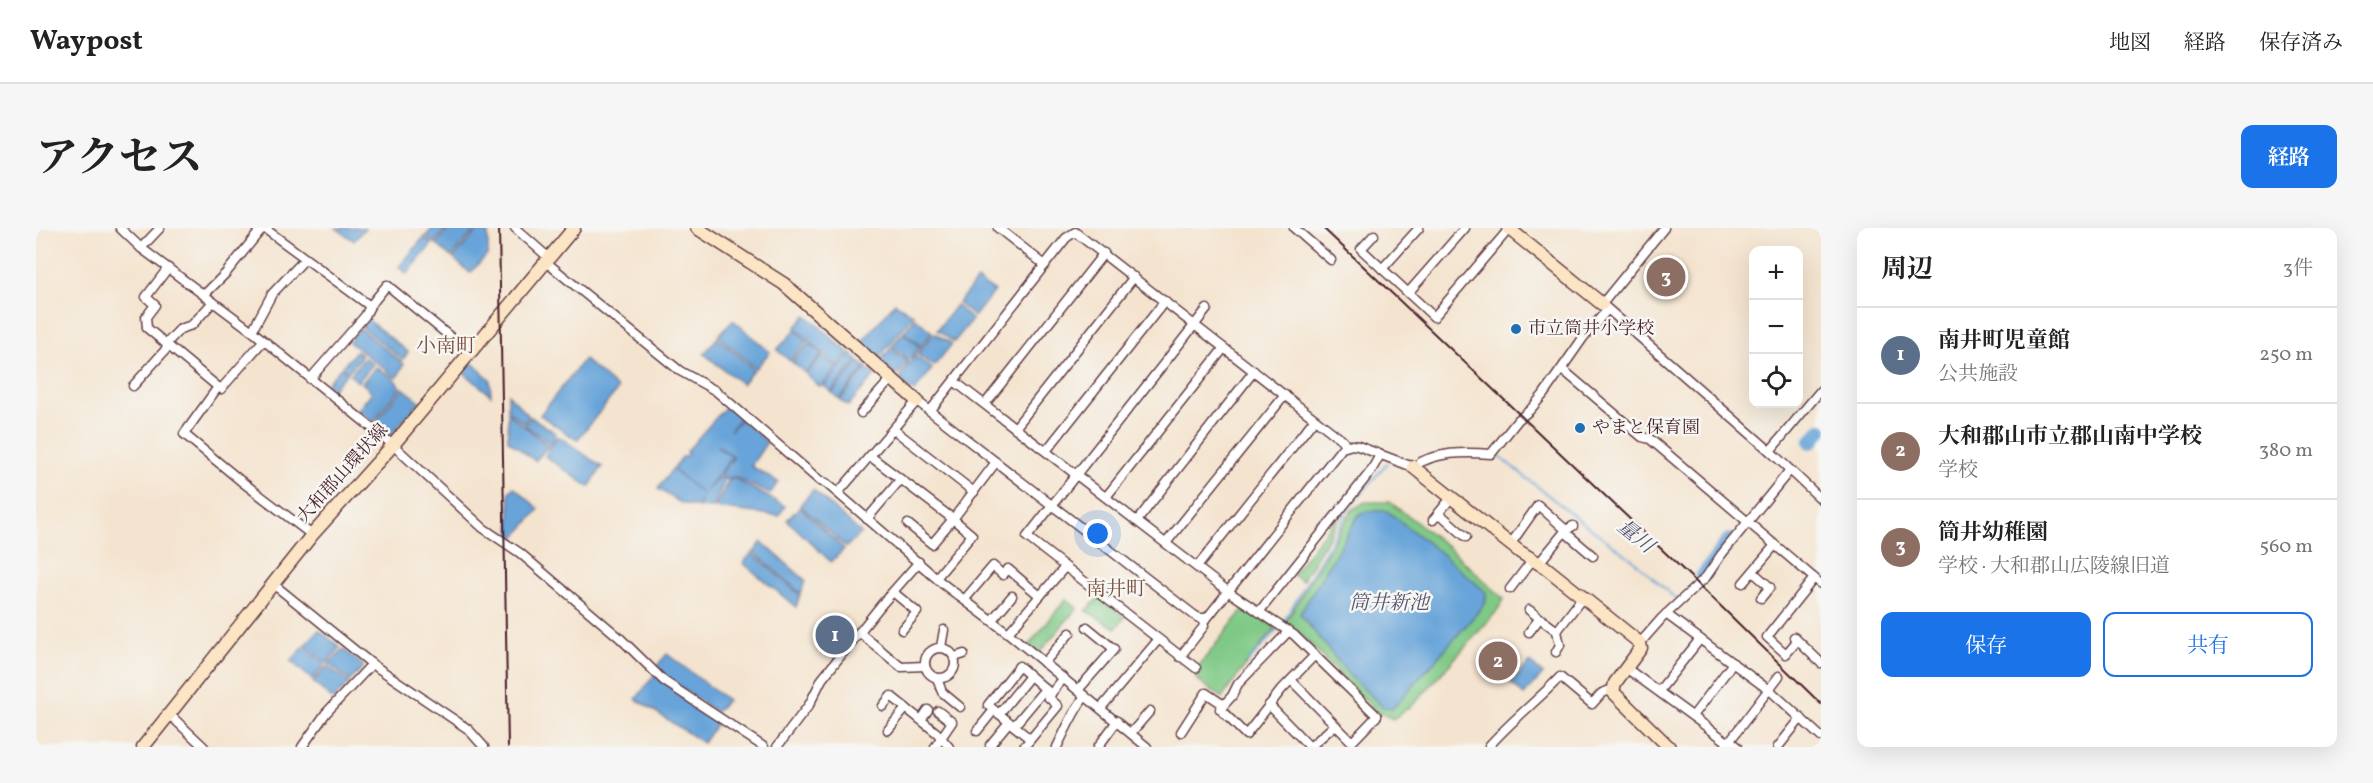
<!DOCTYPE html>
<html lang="ja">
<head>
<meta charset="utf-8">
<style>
	body { margin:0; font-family:Vollkorn,"Noto Serif JP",serif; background:#f6f6f6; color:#222 }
	.controls { position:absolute; right:18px; top:18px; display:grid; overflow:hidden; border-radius:12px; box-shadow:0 6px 24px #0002 }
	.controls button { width:54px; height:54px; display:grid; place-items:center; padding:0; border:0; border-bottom:2px solid #e0e0e0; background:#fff; color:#222; font:30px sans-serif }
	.you { position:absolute; left:1062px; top:306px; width:21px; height:21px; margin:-15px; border:4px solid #fff; border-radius:50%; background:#1a73e8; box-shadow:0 0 0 9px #1a73e833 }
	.badge { display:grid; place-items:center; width:39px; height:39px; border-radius:50%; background:#1a73e8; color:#fff; font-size:20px; font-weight:700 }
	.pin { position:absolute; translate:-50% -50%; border:3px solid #fff; box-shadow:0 2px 6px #0006 }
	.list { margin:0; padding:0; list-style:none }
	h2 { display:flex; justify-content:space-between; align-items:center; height:78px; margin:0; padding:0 24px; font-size:26px }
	h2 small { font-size:20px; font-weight:400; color:#767676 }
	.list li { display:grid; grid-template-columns:39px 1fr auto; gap:18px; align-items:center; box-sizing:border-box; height:96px; padding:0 24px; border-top:2px solid #e0e0e0 }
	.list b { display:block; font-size:22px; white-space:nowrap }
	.list p { margin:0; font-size:20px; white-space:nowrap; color:#767676 }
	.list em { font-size:20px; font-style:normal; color:#767676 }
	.actions { display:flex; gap:12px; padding:18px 24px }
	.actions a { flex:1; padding:14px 0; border:2px solid #1a73e8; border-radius:12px; text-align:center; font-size:21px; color:#1a73e8 }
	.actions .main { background:#1a73e8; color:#fff }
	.icon { flex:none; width:33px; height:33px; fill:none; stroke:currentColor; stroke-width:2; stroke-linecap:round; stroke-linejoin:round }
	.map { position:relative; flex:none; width:1785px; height:519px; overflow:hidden; border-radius:12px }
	header { display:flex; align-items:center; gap:36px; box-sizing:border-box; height:84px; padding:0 30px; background:#fff; border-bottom:2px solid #e0e0e0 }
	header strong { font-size:28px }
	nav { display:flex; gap:33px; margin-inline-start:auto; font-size:21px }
	.intro { display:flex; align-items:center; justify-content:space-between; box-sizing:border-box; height:144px; padding:0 36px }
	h1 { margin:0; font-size:42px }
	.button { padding:15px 27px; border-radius:12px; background:#1a73e8; color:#fff; font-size:21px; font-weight:700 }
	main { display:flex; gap:36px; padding:0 36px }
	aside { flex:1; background:#fff; border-radius:12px; box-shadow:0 6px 24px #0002 }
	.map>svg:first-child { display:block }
	.green { fill:#7fc986; stroke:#647458; stroke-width:1.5; fill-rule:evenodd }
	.water { fill:#67a4d9; stroke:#586282; stroke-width:1.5 }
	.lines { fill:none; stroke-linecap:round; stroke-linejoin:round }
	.stream { stroke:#67a4d9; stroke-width:2 }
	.river { stroke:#67a4d9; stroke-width:14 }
	.street-casing { stroke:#643d44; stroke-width:11 }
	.secondary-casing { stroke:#643d44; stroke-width:15 }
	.street { stroke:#fff; stroke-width:8 }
	.secondary { stroke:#fce5c4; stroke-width:12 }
	.rail { stroke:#4a1f2b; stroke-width:2 }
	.poi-dot { fill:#1f6fb2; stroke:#f6f6f2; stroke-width:2 }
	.labels { text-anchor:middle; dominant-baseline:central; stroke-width:5; stroke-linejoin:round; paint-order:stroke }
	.poi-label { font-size:18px; fill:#4a1f2b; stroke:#f6f6f2; text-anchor:start }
	.street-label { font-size:18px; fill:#4a1f2b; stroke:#f6f6f2 }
	.neighbourhood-label { font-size:20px; fill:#7c4c3d; stroke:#f6f6f2 }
	.water-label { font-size:20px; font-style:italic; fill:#565471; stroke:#f6f6f2 }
</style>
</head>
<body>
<header>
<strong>Waypost</strong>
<nav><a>地図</a><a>経路</a><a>保存済み</a></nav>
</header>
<div class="intro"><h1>アクセス</h1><a class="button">経路</a></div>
<main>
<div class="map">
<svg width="1785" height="519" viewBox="0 0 1785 519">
	<rect width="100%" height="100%" fill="#f6f6f2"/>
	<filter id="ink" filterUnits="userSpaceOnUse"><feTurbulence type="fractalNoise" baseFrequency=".0167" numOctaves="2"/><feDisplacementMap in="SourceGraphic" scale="12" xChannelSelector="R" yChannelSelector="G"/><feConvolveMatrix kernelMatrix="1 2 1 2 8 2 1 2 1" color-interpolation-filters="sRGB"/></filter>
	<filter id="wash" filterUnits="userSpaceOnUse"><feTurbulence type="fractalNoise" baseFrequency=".008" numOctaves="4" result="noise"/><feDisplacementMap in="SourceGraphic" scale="24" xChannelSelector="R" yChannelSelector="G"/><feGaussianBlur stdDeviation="1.35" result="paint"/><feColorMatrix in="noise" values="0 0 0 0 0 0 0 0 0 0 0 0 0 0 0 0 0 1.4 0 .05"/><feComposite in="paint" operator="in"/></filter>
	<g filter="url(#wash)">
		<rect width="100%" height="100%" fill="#f4e4cf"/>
		<g class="green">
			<polygon points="1313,274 1266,353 1256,346"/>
			<path d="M1329,274H1354L1412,319L1468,371L1461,383L1388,465L1378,476L1357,491L1341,484L1256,398L1249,395L1316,282ZM1450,371L1449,376L1357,480Z"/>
			<polygon points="1063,369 1089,389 1080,400 1050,383"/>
			<polygon points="1030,371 1041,380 1003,425 993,417"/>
			<path d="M1209,379L1240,400C1220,422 1203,445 1186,470L1160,451L1163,447L1159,443Z"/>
		</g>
		<g class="water">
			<polygon points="300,0 329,0 318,13"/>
			<polygon points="397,0 411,0 398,15 390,8"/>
			<polygon points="414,0 441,0 415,29 400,16"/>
			<polygon points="444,0 452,0 452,26 434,45 417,30"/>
			<polygon points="388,9 396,16 371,46 363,39"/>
			<polygon points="941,52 958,63 938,89 922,75"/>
			<polygon points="859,75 878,87 841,132 824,116"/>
			<polygon points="920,77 936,92 918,114 901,102"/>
			<polygon points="770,87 813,125 802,139 759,100"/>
			<polygon points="879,90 896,104 885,118 868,104"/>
			<polygon points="331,91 372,124 367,132 326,99"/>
			<polygon points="697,92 734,124 720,140 682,108"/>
			<polygon points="323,100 368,136 361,150 313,114"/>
			<polygon points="759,102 771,113 754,133 741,122"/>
			<polygon points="867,105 884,119 873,132 856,118"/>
			<polygon points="898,105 916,116 898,138 881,126"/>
			<polygon points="681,110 718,141 706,156 668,126"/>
			<polygon points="773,115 786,126 769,145 756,134"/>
			<polygon points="855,120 872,134 860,148 843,134"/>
			<polygon points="320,123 326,128 312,144 306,139"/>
			<polygon points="815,126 822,132 795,164 788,158"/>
			<polygon points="786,128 801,140 786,158 783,158 770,146"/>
			<polygon points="879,128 896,141 878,164 864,153 866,150 864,148"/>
			<polygon points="329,130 337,136 322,154 314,147"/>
			<polygon points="548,131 582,161 541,212 504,187"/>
			<polygon points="435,134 454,151 455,167 428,145 428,143"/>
			<polygon points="823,134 830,139 803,171 796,165"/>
			<polygon points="340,139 356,149 365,159 336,194 322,182 336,164 326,155"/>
			<polygon points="305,140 311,145 296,161 290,156"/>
			<polygon points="831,140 839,147 812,178 804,172"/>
			<polygon points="367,160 384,173 354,208 338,195"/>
			<polygon points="472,166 493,188 488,195 472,183"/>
			<polygon points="691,177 704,189 694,203 705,191 731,214 715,238 742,254 734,266 699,249 690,250 684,247 698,229 682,218 681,219 696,229 670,263 683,249 689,251 677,280 663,279 666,270 661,278 655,278 645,275 622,261 636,241 668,267 637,241 646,229 652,227 650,224"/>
			<polygon points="472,185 513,218 499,233 472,212"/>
			<polygon points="495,189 520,205 515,216 489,197"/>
			<polygon points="521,209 524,209 566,239 553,259 509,228"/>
			<polygon points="697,250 701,252 749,278 743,288 679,280 693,251"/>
			<polygon points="478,259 503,281 475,314 473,264"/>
			<polygon points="777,262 825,305 810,319 764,277"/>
			<polygon points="764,279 808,321 795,334 751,292"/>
			<polygon points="1331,283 1351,283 1406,326 1450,364 1449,376 1357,480 1347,479 1313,447 1264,386 1322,288"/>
			<polygon points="726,314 770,353 764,365 718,324"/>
			<polygon points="716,325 764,367 760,379 707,335"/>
			<polygon points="283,402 304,419 291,435 269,417"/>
			<polygon points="268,419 289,436 276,452 255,433"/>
			<polygon points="307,421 328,438 314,453 293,436"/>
			<polygon points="631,426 691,472 680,484 620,442 620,439"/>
			<polygon points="1494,434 1507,446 1488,467 1475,455"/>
			<polygon points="291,438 313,455 297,472 277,454"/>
			<polygon points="618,447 682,493 667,515 600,471"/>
		</g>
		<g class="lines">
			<g class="stream">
				<polyline points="1459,225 1546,294 1596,331 1639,370 1644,369"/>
				<polyline points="1246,396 1303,300 1312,281 1351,235"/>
				<polyline points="1212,434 1243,400"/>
			</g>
			<g class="river">
				<polyline points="1775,214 1785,202"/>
				<polyline points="1666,349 1693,312"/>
			</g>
		</g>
	</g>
	<g filter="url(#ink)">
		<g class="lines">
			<g class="street-casing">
				<g id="street">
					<polyline points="84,0 105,20 216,103 357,217 447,300 484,325 584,410 628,453 728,519"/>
					<polyline points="220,0 224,3 228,0 334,78"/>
					<polyline points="479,0 513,30"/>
					<polyline points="962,0 1009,37"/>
					<polyline points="1258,0 1295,32"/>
					<polyline points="1628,0 1566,76 1734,223 1785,271"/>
					<polyline points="1338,7 1325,21 1398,89 1473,1"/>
					<polyline points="105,20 124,0"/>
					<polyline points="510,34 644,143 680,163 784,253 790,255 907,356 972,405 1111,519"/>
					<polyline points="132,40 110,69 119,77 110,89 111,100 182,159 148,206 205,253 276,307"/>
					<polyline points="1346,41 1383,0"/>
					<polyline points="1372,65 1429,0"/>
					<polyline points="168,67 190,45 224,3"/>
					<polyline points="216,103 236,66 269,31"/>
					<polyline points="130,116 144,101 156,97 177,74"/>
					<polyline points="1526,141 1606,209 1614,211 1785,356"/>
					<polyline points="274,151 329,88 334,78 351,57 434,125"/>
					<polyline points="918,153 1193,364 1258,407 1341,488 1316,514 1255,452"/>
					<polyline points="97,158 133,118"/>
					<polyline points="182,159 185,161 227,113"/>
					<polyline points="949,176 1068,25"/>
					<polyline points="894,183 1030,10 1039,4 1306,212 1311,218"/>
					<polyline points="825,185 855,151"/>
					<polyline points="979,200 1098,49"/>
					<polyline points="857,201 938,264"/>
					<polyline points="1010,223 1129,73"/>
					<polyline points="1734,223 1785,162"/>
					<polyline points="834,228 917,291 896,316 872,296"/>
					<path d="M802,265L881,173L1158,387L1163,390H1171L1306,220L1316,217L1322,218L1377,239C1398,223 1431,224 1455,226L1482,192L1494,182L1507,167L1547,110L1571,82"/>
					<polyline points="1070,269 1188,120"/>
					<polyline points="1403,285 1430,309"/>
					<polyline points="831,291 864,252"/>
					<polyline points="1397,292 1415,270"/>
					<polyline points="1101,293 1218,143"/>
					<polyline points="1529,304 1557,328"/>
					<polyline points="1130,315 1249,167"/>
					<polyline points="1474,317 1502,277 1530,302"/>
					<polyline points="1503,335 1530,302 1537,298"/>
					<polyline points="1161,339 1278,192"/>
					<polyline points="1717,344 1734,359 1725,370"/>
					<polyline points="901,349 936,307 917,291 960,234"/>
					<polyline points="236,355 336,436 432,501 448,519"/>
					<polyline points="1707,355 1739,317"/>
					<polyline points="1474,361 1497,331"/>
					<polyline points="857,364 881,384 866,402"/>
					<polyline points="929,371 957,338 967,347 972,341 1004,368"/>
					<polyline points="1493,382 1521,403 1547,369"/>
					<polyline points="1223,384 1335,243 1344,227"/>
					<polyline points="1630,386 1737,465 1785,509"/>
					<polyline points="956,392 976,368"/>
					<polyline points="1253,403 1202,456 1196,468 1184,481 1210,507 1246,461 1279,427"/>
					<polyline points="823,404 865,439 889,438"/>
					<polyline points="1493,404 1504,390"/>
					<polyline points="972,405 1029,339"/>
					<polyline points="1758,409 1785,435"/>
					<polyline points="1761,413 1750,426 1731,409 1778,350"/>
					<polyline points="1604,415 1626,390 1670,349 1685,327 1754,242"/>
					<polyline points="905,419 908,402"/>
					<circle cx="904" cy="435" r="15"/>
					<polyline points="1520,424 1524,417 1521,403"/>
					<polyline points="919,429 928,426"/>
					<polyline points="1144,429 1168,398 1167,391"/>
					<polyline points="1008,435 1034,405"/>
					<polyline points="1160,440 991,309 1171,81"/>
					<polyline points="1590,440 1693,515"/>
					<polyline points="901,450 906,464 924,479"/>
					<polyline points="1042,462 1078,421 1051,399"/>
					<polyline points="1623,463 1664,411"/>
					<polyline points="1233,477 1274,519 1299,497"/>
					<polyline points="847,478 855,468 901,505 913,519"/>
					<polyline points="1065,480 1122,412"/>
					<polyline points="963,486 994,448"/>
					<polyline points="134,487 168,519"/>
					<polyline points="1657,488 1697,435"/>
					<polyline points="885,492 892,482"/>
					<polyline points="978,498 1009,461"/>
					<polyline points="852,502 870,480"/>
					<polyline points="941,503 958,482"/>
					<polyline points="1145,504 1170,465 1188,477"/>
					<polyline points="1095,505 1114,483"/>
					<polyline points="994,511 952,477 983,438 1015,466"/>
					<polyline points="1694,513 1701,519"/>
					<polyline points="954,517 973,494"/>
					<polyline points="266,519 290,485 336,436"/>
					<polyline points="741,519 773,477 786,451 846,376 883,334"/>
					<polyline points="899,519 916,494 902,483"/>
					<polyline points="988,519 1022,478 1012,469 1028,450"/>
					<path d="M1021,519C1030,501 1037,484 1049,468"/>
					<polyline points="1062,519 1081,493"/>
					<path d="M1454,519L1453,518C1475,493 1501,473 1524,449L1556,476L1566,465L1577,461"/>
					<polyline points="1689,519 1743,448"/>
					<polyline points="1742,519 1765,490"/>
				</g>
			</g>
			<g class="secondary-casing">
				<g id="secondary">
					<polyline points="661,0 748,56 881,173"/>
					<polyline points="1472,0 1566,76"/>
					<polyline points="1377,239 1484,324 1509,339 1604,415 1605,420 1579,455 1577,464 1633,519"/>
					<polyline points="107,519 276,307 357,217 538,0"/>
				</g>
			</g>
			<use href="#street" class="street"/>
			<use href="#secondary" class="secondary"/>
			<g class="rail">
				<polyline points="463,0 472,519"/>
				<polyline points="1287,0 1658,352 1785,476"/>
			</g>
		</g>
	</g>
	<g class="poi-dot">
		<circle cx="1480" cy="101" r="6"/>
		<circle cx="1544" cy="200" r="6"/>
	</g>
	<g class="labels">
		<g class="poi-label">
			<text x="1492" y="101">市立筒井小学校</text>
			<text x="1556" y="200">やまと保育園</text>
		</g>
		<g class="street-label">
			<text transform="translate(307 246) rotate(-48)">大和郡山環状線</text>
		</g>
		<g class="neighbourhood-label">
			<text x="410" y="119">小南町</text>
			<text x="1080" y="362">南井町</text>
		</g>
		<g class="water-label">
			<text transform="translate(1599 309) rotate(39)">量川</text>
			<text x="1353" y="376">筒井新池</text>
		</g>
	</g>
</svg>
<div class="controls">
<button>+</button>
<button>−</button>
<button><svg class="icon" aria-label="locate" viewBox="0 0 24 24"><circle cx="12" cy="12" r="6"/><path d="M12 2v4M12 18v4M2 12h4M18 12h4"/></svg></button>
</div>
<div class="you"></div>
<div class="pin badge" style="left:799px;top:407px;background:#5c6f8a">1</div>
<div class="pin badge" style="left:1462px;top:433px;background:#8d6e63">2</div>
<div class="pin badge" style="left:1630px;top:49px;background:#8d6e63">3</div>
</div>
<aside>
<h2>周辺<small>3件</small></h2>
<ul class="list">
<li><span class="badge" style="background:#5c6f8a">1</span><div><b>南井町児童館</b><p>公共施設</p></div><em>250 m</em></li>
<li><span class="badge" style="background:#8d6e63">2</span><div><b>大和郡山市立郡山南中学校</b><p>学校</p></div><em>380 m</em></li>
<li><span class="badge" style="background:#8d6e63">3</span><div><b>筒井幼稚園</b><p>学校 · 大和郡山広陵線旧道</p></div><em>560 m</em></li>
</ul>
<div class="actions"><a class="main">保存</a><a>共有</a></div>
</aside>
</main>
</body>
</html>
